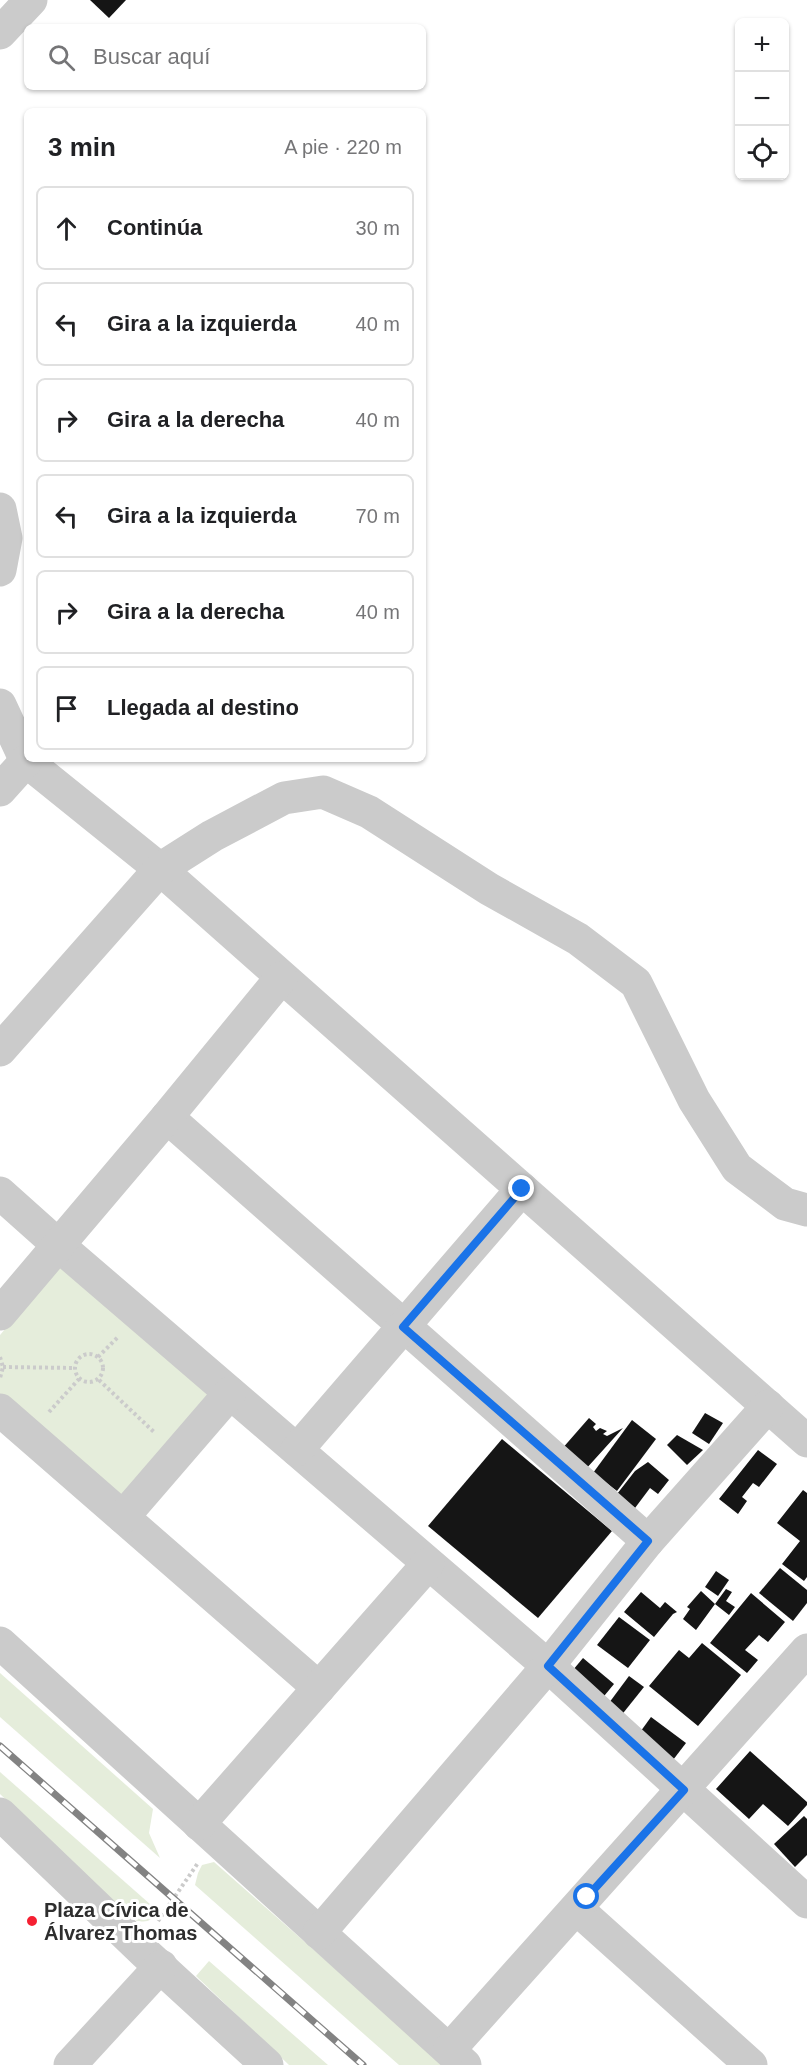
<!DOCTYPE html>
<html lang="es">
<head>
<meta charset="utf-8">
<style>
	body { margin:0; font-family:Arial,sans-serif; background:#f6f6f6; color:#202124 }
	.controls { position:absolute; right:18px; top:18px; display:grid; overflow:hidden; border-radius:9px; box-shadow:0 2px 4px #0004 }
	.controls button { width:54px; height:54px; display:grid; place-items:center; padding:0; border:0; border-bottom:2px solid #e0e0e0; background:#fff; color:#202124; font:30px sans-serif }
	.stop { position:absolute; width:18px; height:18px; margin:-14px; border:4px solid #1a73e8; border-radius:50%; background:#fff }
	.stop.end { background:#1a73e8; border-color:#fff; box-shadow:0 2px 6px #0008 }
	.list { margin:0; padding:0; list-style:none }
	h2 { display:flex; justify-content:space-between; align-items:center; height:78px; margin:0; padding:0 24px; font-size:26px }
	h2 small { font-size:20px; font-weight:400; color:#757577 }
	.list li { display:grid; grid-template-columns:39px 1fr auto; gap:18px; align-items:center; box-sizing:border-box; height:84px; margin:0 12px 12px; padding:0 12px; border:2px solid #e0e0e0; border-radius:9px }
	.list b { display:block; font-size:22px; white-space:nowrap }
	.list em { font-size:20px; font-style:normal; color:#757577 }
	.icon { flex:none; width:33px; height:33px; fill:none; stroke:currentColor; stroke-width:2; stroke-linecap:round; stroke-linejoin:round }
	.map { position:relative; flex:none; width:807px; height:2065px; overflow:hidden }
	.search { position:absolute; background:#fff; box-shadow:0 2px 4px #0004; left:24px; top:24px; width:402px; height:66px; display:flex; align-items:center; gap:15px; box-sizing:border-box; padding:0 21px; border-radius:9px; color:#757577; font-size:22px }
	.panel { position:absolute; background:#fff; box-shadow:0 2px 4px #0004; left:24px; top:108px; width:402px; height:654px; border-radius:9px }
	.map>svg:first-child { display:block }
	.green { fill:#e5eddb }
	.building { fill:#151515 }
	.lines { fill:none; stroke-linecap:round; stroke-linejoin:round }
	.path { stroke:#cbcbcb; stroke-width:4; stroke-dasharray:3 3; stroke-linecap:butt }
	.minor { stroke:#cbcbcb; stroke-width:33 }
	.rail-casing { stroke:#838383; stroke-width:7 }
	.rail { stroke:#fff; stroke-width:4.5; stroke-dasharray:14; stroke-linecap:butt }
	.route { stroke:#1a73e8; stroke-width:8 }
	.poi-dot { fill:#f52032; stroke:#fff; stroke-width:2 }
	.labels { text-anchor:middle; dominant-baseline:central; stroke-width:6; stroke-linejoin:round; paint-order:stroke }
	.poi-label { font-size:20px; font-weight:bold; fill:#2e2e2e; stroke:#fff; text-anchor:start }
</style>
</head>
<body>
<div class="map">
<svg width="807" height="2065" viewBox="0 0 807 2065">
	<rect width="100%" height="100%" fill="#fff"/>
	<g class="green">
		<polygon points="63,1262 213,1391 119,1499 0,1396 0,1335"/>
		<polygon points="0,1673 153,1809 149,1833 160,1858 0,1717"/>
		<path d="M0,1772L159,1912C150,1922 146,1923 134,1920L0,1794Z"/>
		<polygon points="214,1862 445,2065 399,2065 195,1885 198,1873 202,1865"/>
		<polygon points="209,1961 328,2065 289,2065 196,1976"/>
	</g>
	<g class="building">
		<polygon points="90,0 126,0 109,18"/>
		<polygon points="705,1413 723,1423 709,1444 692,1433"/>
		<polygon points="589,1418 596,1424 593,1427 596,1431 600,1428 607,1431 603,1434 607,1436 623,1428 585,1470 561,1450"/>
		<polygon points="632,1420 656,1439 617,1491 593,1473"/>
		<polygon points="677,1435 703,1450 687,1465 667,1445"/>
		<polygon points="502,1439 612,1531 538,1618 428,1526"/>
		<polygon points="758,1450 777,1464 759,1487 753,1483 742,1497 747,1501 738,1514 719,1499"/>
		<polygon points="648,1462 669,1480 658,1494 650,1488 635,1508 617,1494 635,1471"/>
		<polygon points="803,1490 807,1493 807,1577 804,1581 782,1564 800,1541 777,1523"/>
		<polygon points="780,1568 807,1590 807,1603 793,1621 759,1593"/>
		<polygon points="716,1571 729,1580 718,1596 705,1587"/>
		<polygon points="726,1589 732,1592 726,1601 735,1607 729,1615 715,1604"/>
		<polygon points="701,1591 715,1604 696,1630 683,1619 690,1609 687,1607"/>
		<polygon points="641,1592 660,1608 665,1602 677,1612 673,1614 654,1637 624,1612"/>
		<polygon points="751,1593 785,1622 768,1642 759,1635 745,1650 758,1660 747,1673 710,1643"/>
		<polygon points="619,1617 650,1640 628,1668 597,1645"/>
		<polygon points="702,1643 741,1675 698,1726 649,1686 679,1650 689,1658"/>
		<polygon points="583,1658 614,1684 600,1701 568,1676"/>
		<polygon points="629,1676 644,1687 620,1717 606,1707"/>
		<polygon points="651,1717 686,1743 673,1760 638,1735"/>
		<polygon points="750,1751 807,1802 807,1805 788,1826 763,1804 749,1819 716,1789"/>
		<polygon points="804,1816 807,1819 807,1855 795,1867 774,1844"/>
	</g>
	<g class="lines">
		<g class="path">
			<circle cx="89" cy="1368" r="14"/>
			<polyline points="0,1357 3,1367 0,1378"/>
			<polyline points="98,1357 119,1336"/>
			<polyline points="3,1367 75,1368"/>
			<polyline points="99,1380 155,1433"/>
			<polyline points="49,1412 79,1379"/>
			<polyline points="158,1921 198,1863"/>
		</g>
		<g class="minor">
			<polyline points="0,33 31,0"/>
			<polyline points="0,509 6,538 0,570"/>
			<polyline points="0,705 26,761 160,869 807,1441"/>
			<polyline points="0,790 26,761"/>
			<polyline points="0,1050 160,869 212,836 284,798 323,792 369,812 489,889 578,939 636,983 694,1100 737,1168 785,1204 807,1210"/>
			<polyline points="167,1117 648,1541"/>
			<polyline points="0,1193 57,1244 548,1666 807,1902"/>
			<polyline points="0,1314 167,1117 281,978"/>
			<polyline points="0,1410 319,1688"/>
			<polyline points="297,1450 522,1189"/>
			<polyline points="123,1517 230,1393"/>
			<polyline points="0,1643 465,2065"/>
			<polyline points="0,1814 145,1953 267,2065"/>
			<polyline points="199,1824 428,1564"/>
			<polyline points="577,1909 751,2065"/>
			<polyline points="319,1933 548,1666 648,1541 768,1406"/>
			<polyline points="449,2050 807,1650"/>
			<polyline points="70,2065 161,1966"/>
		</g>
		<g class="rail-casing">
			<polyline id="rail" points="0,1746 363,2065"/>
		</g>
		<use href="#rail" class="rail"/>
	</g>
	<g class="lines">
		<polyline class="route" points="522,1189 403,1327 648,1541 548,1666 684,1790 587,1897"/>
	</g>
	<circle class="poi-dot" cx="32" cy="1921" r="6"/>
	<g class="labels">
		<g class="poi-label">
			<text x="44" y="1910">Plaza Cívica de<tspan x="44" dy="23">Álvarez Thomas</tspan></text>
		</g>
	</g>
</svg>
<div class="controls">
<button>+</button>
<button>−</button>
<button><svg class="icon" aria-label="locate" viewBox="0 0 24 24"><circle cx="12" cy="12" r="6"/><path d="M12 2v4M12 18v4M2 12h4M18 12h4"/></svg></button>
</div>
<div class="stop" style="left:587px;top:1897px"></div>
<div class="stop end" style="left:522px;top:1189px"></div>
<div class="search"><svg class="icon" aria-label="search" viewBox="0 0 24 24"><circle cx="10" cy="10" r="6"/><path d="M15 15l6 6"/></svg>Buscar aquí</div>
<section class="panel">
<h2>3 min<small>A pie · 220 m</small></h2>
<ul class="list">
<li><svg class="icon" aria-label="ahead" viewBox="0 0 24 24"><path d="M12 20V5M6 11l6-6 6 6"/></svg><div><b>Continúa</b></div><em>30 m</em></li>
<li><svg class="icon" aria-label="left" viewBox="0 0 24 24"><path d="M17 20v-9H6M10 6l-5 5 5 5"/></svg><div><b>Gira a la izquierda</b></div><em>40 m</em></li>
<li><svg class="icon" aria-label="right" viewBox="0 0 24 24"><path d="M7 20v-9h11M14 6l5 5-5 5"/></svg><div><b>Gira a la derecha</b></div><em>40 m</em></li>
<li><svg class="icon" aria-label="left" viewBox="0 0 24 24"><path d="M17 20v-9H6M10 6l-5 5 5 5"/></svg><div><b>Gira a la izquierda</b></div><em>70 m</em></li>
<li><svg class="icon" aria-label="right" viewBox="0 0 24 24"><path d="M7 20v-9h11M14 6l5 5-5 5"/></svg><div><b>Gira a la derecha</b></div><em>40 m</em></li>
<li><svg class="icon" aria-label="arrive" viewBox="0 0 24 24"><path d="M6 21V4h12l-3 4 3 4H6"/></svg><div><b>Llegada al destino</b></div></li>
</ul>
</section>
</div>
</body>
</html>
